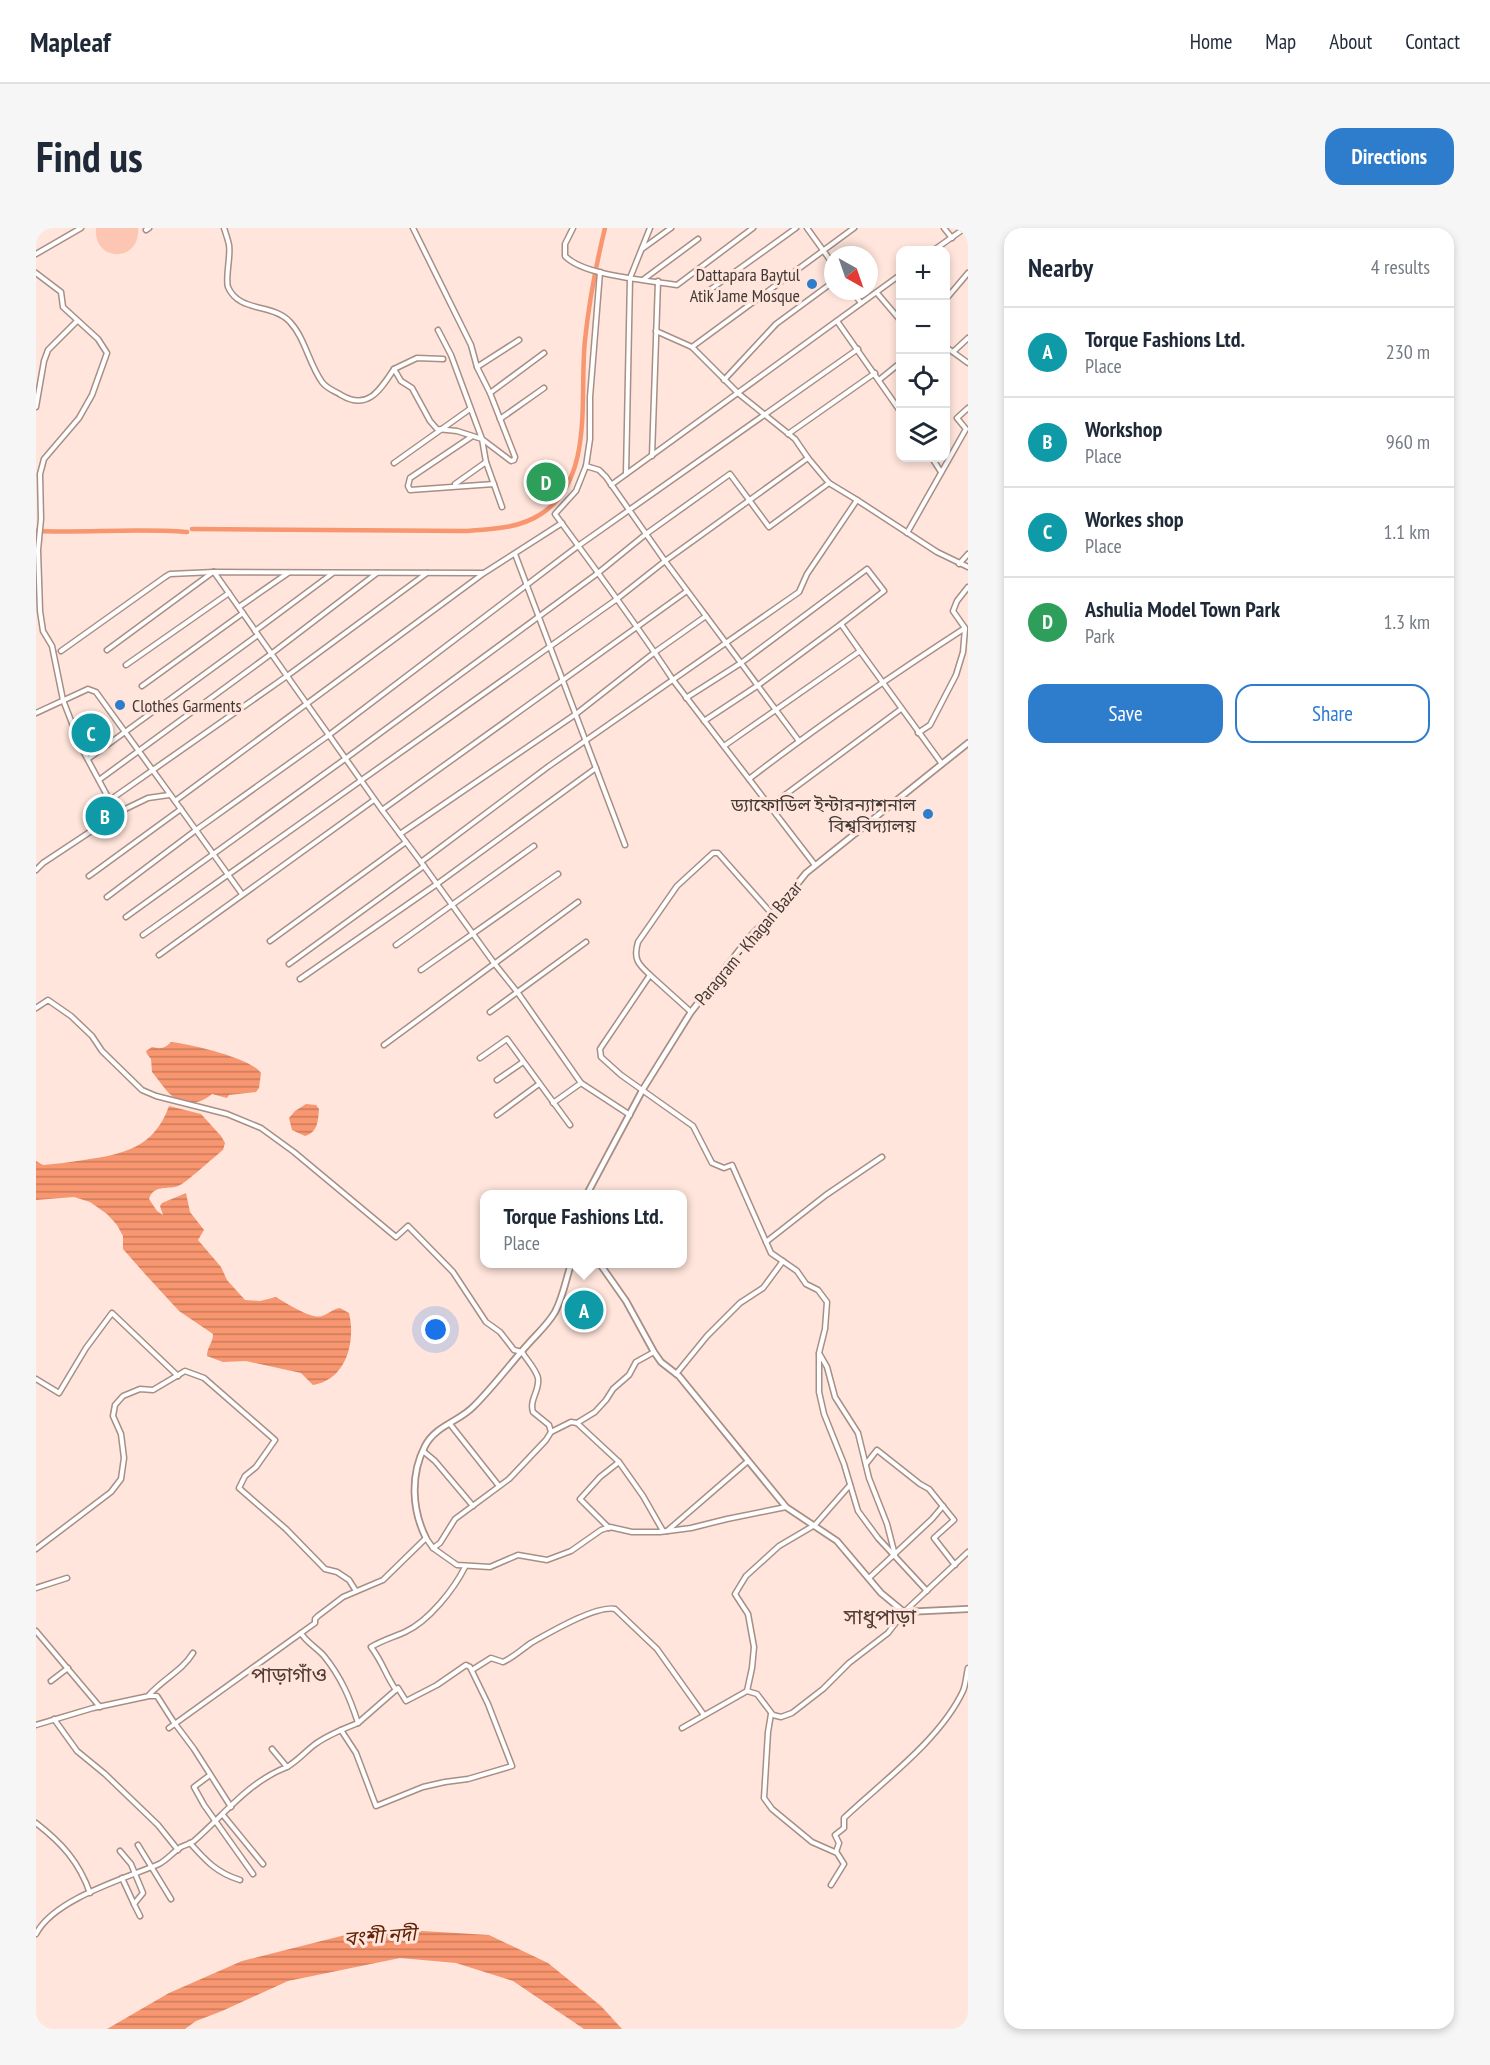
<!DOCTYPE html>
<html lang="en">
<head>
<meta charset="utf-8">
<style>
	body { margin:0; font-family:"PT Sans Narrow","Noto Sans Bengali",sans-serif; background:#f6f6f7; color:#1f2937 }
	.controls { position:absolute; right:18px; top:18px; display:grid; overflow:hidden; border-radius:12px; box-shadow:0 3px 9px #0003 }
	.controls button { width:54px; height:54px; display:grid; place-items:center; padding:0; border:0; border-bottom:2px solid #e0e1e3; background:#fff; color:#1f2937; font:30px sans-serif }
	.compass { position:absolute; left:788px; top:18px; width:54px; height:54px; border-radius:50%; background:#fff; box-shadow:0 3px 9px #0003; rotate:140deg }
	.you { position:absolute; left:400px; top:1102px; width:21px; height:21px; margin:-15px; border:4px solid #fff; border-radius:50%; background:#1a73e8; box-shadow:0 0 0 9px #1a73e833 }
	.badge { display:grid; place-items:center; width:39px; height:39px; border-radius:50%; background:#2e7ccc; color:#fff; font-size:20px; font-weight:700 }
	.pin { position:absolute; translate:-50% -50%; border:3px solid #fff; box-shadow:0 2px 6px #0006 }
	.popup { position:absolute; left:444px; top:962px; width:207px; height:78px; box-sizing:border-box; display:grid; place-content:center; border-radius:12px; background:#fff; filter:drop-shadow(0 2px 4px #0005); font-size:20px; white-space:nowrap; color:#747a83 }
	.popup b { font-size:22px; color:#1f2937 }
	.popup::after { content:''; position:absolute; left:50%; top:100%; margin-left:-12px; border:12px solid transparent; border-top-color:#fff }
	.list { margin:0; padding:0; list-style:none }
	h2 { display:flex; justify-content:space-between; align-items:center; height:78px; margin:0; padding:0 24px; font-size:26px }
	h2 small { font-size:20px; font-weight:400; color:#747a83 }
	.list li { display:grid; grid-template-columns:39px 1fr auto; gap:18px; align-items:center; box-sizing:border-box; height:90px; padding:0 24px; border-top:2px solid #e0e1e3 }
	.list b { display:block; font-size:22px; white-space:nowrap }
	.list p { margin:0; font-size:20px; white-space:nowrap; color:#747a83 }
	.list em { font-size:20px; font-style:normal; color:#747a83 }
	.actions { display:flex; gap:12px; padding:18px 24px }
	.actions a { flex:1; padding:14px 0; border:2px solid #2e7ccc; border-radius:18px; text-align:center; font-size:21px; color:#2e7ccc }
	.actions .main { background:#2e7ccc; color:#fff }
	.icon { flex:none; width:33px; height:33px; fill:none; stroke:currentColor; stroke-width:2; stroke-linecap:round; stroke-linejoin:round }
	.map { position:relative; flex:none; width:932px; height:1801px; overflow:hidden; border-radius:18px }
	header { display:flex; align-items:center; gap:36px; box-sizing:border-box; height:84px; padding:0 30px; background:#fff; border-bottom:2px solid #e0e1e3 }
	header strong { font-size:28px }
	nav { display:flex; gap:33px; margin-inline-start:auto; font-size:21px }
	.intro { display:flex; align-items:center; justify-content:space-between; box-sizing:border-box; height:144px; padding:0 36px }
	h1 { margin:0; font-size:42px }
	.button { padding:15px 27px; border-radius:18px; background:#2e7ccc; color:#fff; font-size:21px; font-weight:700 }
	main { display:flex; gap:36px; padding:0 36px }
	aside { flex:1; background:#fff; border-radius:18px; box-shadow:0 3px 9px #0003 }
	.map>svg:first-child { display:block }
	.pitch { fill:#fcc6b2 }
	.water { fill:url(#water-rules) }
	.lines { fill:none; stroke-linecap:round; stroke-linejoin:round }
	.canal { stroke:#f89670; stroke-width:4.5 }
	.minor-casing { stroke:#a78f86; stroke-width:7 }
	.tertiary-casing { stroke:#a78f86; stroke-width:8 }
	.minor { stroke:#fff; stroke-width:4 }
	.tertiary { stroke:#fff; stroke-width:4.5 }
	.poi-dot { fill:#2e7ccc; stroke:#ffe5db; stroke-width:2 }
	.labels { text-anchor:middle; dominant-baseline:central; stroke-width:6; stroke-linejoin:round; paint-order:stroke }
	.poi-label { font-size:18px; fill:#433935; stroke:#ffe5db; text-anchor:end }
	.street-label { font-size:18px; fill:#433935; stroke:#ffe5db }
	.water-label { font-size:20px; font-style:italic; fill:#602307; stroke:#ffe5db }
	.quarter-label { font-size:21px; fill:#523d36; stroke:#ffe5db }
</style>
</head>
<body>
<header>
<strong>Mapleaf</strong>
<nav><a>Home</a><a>Map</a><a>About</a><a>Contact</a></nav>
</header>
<div class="intro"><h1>Find us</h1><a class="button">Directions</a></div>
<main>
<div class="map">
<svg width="932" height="1801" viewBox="0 0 932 1801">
	<defs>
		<pattern id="water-rules" width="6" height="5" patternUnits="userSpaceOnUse" patternTransform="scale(1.5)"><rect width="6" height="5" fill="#f89670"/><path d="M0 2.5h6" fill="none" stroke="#ca7b5d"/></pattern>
	</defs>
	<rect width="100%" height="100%" fill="#ffe5db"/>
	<path class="pitch" d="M60,0H102C105,35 57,35 60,0Z"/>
	<g class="water">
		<path d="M135,814C154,816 215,830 225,845L223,860L220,864L193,867L191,870L176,866C163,877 149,878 135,867C131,864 121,850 116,844L115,831L111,826L110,823L116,819C125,821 128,821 135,814Z"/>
		<path d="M270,876L280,877L283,881C282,893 282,904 269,908L256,902L253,890L259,883Z"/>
		<path d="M133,878L165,886L185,908L189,915L187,922C179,928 149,956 142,958C131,962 118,956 113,971L121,983L127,987L124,978L126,975L150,965L154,984L168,1002L162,1012L185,1039L191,1052L209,1072L224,1073L240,1069C250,1075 276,1092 286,1088C293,1086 296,1081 304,1080L313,1085C320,1114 310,1152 277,1157L265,1145L210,1133L187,1134L171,1128C171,1119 177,1115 177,1106L143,1083L109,1046L87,1021V1008L81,997L71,986L54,974L38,969L0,972V933L7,937C21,936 34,934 48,932C88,926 118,920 133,878Z"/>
		<polygon points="370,1702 453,1707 512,1735 565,1778 586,1801 548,1801 477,1753 420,1735 364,1730 252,1753 186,1783 160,1793 149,1801 71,1801 133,1765 206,1733 313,1706"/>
	</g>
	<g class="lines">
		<g class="canal">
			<path d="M156,301L430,303C455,301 482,301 505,286C559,251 543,168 549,112C553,74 560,37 569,0"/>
			<path d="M0,303C50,305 101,300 151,304"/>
		</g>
		<g class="minor-casing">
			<g id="minor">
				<path d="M188,0C190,6 192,12 193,17C195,29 189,49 192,59C203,85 237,75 254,94C269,110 273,136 286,154C291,161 299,163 305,167C332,183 344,162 358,141L365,153L376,160L394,193L401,201L421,203L446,211L450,234L466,279"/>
				<polyline points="377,0 435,117 441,139 454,165 479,229 478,232 475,233 446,211 415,127 402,102"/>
				<path d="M537,0L529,16V28C548,48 612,52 641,57L717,0"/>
				<polyline points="771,0 797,36"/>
				<polyline points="908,0 916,10"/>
				<polyline points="110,2 113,0"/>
				<polyline points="606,21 635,0"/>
				<polyline points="898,22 929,0"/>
				<polyline points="0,26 45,0"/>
				<polyline points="0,45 25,64 27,79 62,111 71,125 56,167 43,190 8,231 4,246 5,291 2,322 4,383 7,403 16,418 27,472 46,521 81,586 7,635 0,642"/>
				<polyline points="608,51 662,11"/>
				<polyline points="816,63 825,75"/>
				<polyline points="841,65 864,92"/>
				<polyline points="664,69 760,0"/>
				<polyline points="910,71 932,45"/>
				<polyline points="801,93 864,183"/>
				<polyline points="656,119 818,0"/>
				<polyline points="910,119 932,135"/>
				<polyline points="917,124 932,110"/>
				<polyline points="441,139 483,112"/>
				<polyline points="358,141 381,130 407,131"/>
				<polyline points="688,152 740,96 797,54"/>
				<polyline points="843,152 864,135"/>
				<polyline points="454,165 508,125"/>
				<polyline points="0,179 8,133 12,122 41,93"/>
				<polyline points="464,191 508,160"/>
				<polyline points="752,206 839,145"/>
				<polyline points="435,209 374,250 372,258 374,262 458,256"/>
				<polyline points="616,228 622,53"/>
				<polyline points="896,230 905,244"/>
				<polyline points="358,235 434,181"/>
				<polyline points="550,238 554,211 554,169 564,44"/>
				<polyline points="590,246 594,50 614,0"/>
				<polyline points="419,256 450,234"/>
				<polyline points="575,257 864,47"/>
				<polyline points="821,272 901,324 932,339"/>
				<polyline points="871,305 930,201 921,190 932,180"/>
				<polyline points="479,326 589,617"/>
				<polyline points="923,336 932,326"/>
				<polyline points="178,344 251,448 391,345"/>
				<polyline points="203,379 252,345"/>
				<polyline points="219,403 297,345"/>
				<polyline points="71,422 177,344"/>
				<polyline points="25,423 129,349 134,346 178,344 447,345"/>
				<polyline points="90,437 193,365"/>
				<polyline points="106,458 207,385"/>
				<polyline points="650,470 705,435 831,341 848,363 805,396"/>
				<polyline points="0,485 52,461 60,464 139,573 448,345 526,295"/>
				<polyline points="668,493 721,458 805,396 824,423"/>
				<polyline points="882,505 894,497 920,447 927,424 929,401"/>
				<polyline points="763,513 629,333 772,230"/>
				<polyline points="688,518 824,423 906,536"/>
				<polyline points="52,531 222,407"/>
				<path d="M713,551C783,497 855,448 929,400L917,383L921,373L932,359"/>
				<polyline points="63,552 235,426 341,345"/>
				<polyline points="74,572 251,448 346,582 385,634 513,538 763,364 771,346 821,272 793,255 772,230 759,211 703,166 656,119 620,103"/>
				<polyline points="139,573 206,666"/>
				<polyline points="734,578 865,481"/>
				<polyline points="346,582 651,363"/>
				<polyline points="81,585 112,570 133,567"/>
				<polyline points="364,606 540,486 619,424 670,388"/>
				<polyline points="385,634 458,735 482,765 545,855 594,887"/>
				<polyline points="53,648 145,581"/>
				<polyline points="71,669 160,602 293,507 542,318 822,121"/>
				<polyline points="90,689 309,531 562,345 610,306 694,246 733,299 793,255"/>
				<path d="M107,707L581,371L629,333L570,249L563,242L550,238L540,263L519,286C559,341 600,395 637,452L779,637"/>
				<polyline points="234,713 370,614"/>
				<polyline points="360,717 498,618"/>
				<polyline points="123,727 338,572"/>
				<polyline points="253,736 388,638"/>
				<polyline points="385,742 522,646"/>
				<path d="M614,747C602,736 597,731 602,714L641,658L677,625H682L736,686"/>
				<polyline points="264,751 401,656 560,540"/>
				<path d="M0,780L12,772L35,788L56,808L66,823L106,862L120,868L191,886L225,900L258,924L360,1009L372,998L417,1044L450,1094L464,1104L478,1122L486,1124C490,1131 500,1141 502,1150C504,1163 493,1171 497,1184L513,1197L515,1204L510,1212L473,1251L419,1291L404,1315L397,1320"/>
				<polyline points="454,784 550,714"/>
				<polyline points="655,784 614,747 564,821 565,829 585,847 657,898 676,935 688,940 696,937 735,1025 761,1043 770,1056 782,1062 791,1074 789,1101 783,1125 791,1139 799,1169 822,1205 833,1250 851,1296 859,1327"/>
				<polyline points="348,817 542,674"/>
				<polyline points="444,830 471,811 534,897"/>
				<polyline points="461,852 487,834"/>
				<polyline points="517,875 545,855"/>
				<polyline points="461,887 503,856"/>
				<polyline points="730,1014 790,967 846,929"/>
				<polyline points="783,1126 783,1164 788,1186 808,1236 822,1283 842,1310 891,1363"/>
				<polyline points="640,1146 671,1108 704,1075 727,1060 747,1033"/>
				<polyline points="0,1151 23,1165 50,1120 76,1085 142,1148"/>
				<polyline points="541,1195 583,1234 564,1249 544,1271 573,1300"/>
				<polyline points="414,1196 463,1258"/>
				<polyline points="515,1204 535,1194 541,1195 559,1184 570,1172 577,1161 593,1147 600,1134 618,1124"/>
				<polyline points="387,1223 399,1233 437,1278"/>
				<polyline points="583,1234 607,1268 627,1303"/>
				<polyline points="830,1236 841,1222 884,1256 893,1261 918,1292 898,1310 919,1337"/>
				<polyline points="778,1298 814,1257"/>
				<polyline points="631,1303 712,1233"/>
				<polyline points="0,1321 75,1264 85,1251 88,1230 85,1206 77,1188 79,1177 87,1168 104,1161 117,1162 149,1143 168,1150 239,1212 220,1239 209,1248 203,1260 250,1301 289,1341 301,1344 313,1352 320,1363"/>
				<polyline points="833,1350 896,1291 907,1278"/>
				<polyline points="0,1360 31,1350"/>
				<polyline points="0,1403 64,1479"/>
				<path d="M436,1442L455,1430L467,1434C478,1429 486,1421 495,1415C513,1405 560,1377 579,1381L621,1421L668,1487"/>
				<polyline points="15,1453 32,1440"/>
				<path d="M360,1462C350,1448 346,1433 335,1419C347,1412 358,1409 369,1404C393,1393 418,1361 429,1339"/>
				<polyline points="711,1463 716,1440 718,1419 712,1386 699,1366 710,1348 743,1318 777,1298"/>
				<path d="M113,1467C127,1451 146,1443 157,1425"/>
				<polyline points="735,1486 732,1504 728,1570 736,1581 776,1614 801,1625 808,1636 795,1657"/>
				<polyline points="18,1491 41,1523 69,1546 122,1597 142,1622"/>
				<polyline points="0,1497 57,1480 113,1468 121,1468 137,1493 158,1521 195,1579"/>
				<polyline points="133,1500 279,1395 279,1391 282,1388 307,1369 347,1352 390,1310 397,1320 421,1337 454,1339 482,1327 511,1332 535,1323 565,1302 574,1299 596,1304 624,1304 655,1300 691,1291 750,1279"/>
				<polyline points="646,1500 711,1463 721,1466 737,1487 745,1489 756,1485 787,1461 813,1435 852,1405 868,1384 932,1324"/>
				<polyline points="305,1502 320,1525 340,1578 387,1559 409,1554 432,1551 476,1538 452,1476 434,1439 430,1437 401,1457 370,1473 362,1460 322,1495"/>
				<path d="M236,1521L251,1539C261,1533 268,1525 278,1517C291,1507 307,1501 322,1495C314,1470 305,1449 288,1428C281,1420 270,1414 265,1405"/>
				<polyline points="174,1547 158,1559 168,1577 217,1646"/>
				<polyline points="187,1587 227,1636"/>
				<path d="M0,1595C26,1615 43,1634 54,1665"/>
				<path d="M154,1615C170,1633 181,1645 204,1652"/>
				<polyline points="102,1617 135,1671"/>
				<polyline points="84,1623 95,1636 107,1665 98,1676 104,1688"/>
				<path d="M800,1624L803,1615L799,1607L808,1600V1590C847,1553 904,1512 927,1463C930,1456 930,1448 932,1440"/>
				<polyline points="86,1650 98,1676"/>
				<path d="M0,1706C18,1671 88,1651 123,1636C131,1632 137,1624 145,1619C149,1617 154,1616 158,1613C188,1587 212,1554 251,1539"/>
			</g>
		</g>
		<g class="tertiary-casing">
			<g id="tertiary">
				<polyline points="551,966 607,861 655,784 713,710 742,680 770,645 932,515"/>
				<polyline points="564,1036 590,1073 618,1124 625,1134 643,1148 750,1279 801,1313 845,1365 868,1384 932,1381"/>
				<path d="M390,1310C376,1282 374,1247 389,1218C400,1197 423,1194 438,1178C458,1158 474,1136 493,1115C502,1105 512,1096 519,1084C527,1069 530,1051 535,1036"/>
			</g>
		</g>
		<use href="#minor" class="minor"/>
		<use href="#tertiary" class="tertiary"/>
	</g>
	<g class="poi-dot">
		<circle cx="776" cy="56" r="6"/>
		<circle cx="84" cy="477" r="6"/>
		<circle cx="892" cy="586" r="6"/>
	</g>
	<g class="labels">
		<g class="poi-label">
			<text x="764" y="46">Dattapara Baytul<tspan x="764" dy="21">Atik Jame Mosque</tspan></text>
			<text x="96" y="477" text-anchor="start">Clothes Garments</text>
			<text x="880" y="576">ড্যাফোডিল ইন্টারন্যাশনাল<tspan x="880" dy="21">বিশ্ববিদ্যালয়</tspan></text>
		</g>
		<g class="street-label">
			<text transform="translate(712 715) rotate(-50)">Paragram - Khagan Bazar</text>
		</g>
		<g class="water-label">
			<text transform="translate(344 1708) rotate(-4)">বংশী নদী</text>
		</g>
		<g class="quarter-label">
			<text x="844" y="1388">সাধুপাড়া</text>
			<text x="253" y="1446">পাড়াগাঁও</text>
		</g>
	</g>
</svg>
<div class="controls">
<button>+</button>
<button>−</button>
<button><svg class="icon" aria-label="locate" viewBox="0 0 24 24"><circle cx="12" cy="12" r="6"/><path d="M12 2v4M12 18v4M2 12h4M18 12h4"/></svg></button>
<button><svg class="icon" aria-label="layers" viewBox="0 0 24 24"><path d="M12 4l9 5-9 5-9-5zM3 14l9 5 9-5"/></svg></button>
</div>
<svg class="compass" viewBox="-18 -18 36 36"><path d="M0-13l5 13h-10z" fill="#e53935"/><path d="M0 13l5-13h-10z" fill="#747a83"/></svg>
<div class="you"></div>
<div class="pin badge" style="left:548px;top:1082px;background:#0f9aa8">A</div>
<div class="popup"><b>Torque Fashions Ltd.</b>Place</div>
<div class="pin badge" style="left:69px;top:588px;background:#0f9aa8">B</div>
<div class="pin badge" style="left:55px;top:505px;background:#0f9aa8">C</div>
<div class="pin badge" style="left:510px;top:254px;background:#2e9e5b">D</div>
</div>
<aside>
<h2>Nearby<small>4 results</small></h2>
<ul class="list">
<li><span class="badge" style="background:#0f9aa8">A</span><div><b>Torque Fashions Ltd.</b><p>Place</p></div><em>230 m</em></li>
<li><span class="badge" style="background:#0f9aa8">B</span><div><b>Workshop</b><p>Place</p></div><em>960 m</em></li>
<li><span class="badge" style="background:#0f9aa8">C</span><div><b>Workes shop</b><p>Place</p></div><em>1.1 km</em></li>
<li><span class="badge" style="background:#2e9e5b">D</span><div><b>Ashulia Model Town Park</b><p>Park</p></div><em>1.3 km</em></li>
</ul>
<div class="actions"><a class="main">Save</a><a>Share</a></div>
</aside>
</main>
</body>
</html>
